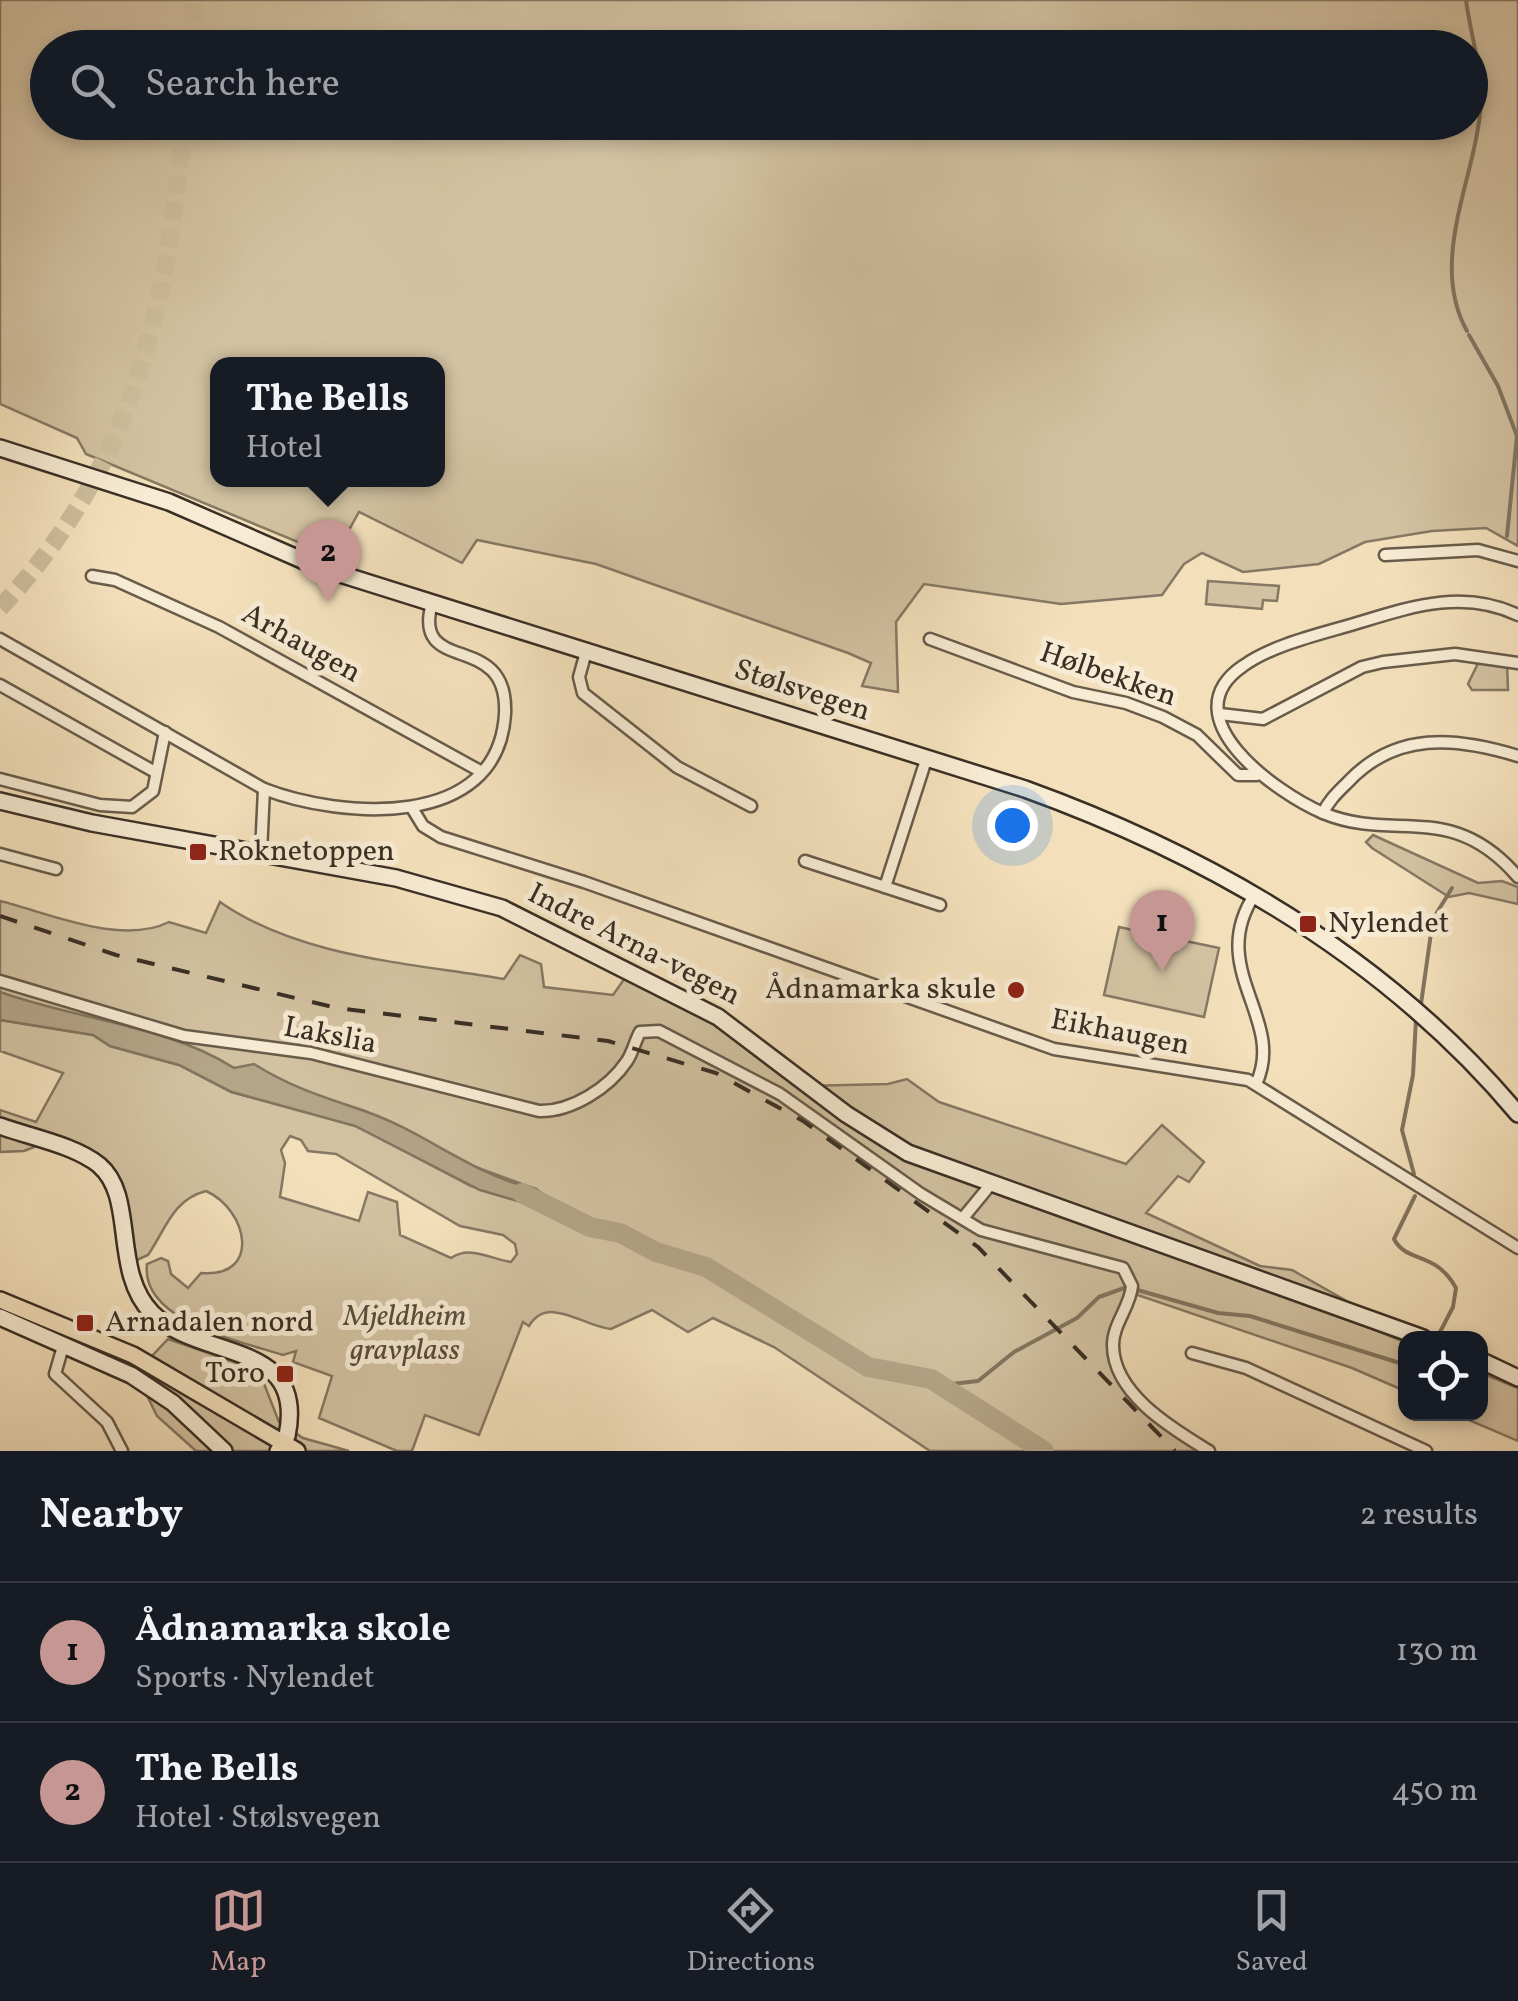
<!DOCTYPE html>
<html lang="en">
<head>
<meta charset="utf-8">
<style>
	body { margin:0; font-family:Vollkorn,serif; background:#242831; color:#f1f3f6 }
	.controls { position:absolute; right:30px; bottom:30px; display:grid; overflow:hidden; border-radius:20px; box-shadow:0 5px 15px #0003 }
	.controls button { width:90px; height:90px; display:grid; place-items:center; padding:0; border:0; border-bottom:2px solid #363941; background:#171b24; color:#f1f3f6; font:50px sans-serif }
	.you { position:absolute; left:1012px; top:825px; width:35px; height:35px; margin:-25px; border:8px solid #fff; border-radius:50%; background:#1a73e8; box-shadow:0 0 0 15px #1a73e833 }
	.badge { display:grid; place-items:center; width:65px; height:65px; border-radius:50%; background:#c59692; color:#111; font-size:32px; font-weight:700 }
	.pin { position:absolute; translate:-50% -82px; filter:drop-shadow(0 2px 5px #0008) }
	.pin::after { content:''; position:absolute; top:52px; width:35px; height:30px; background:inherit; clip-path:polygon(0 0,100% 0,50% 100%) }
	.popup { position:absolute; left:210px; top:357px; width:235px; height:130px; box-sizing:border-box; display:grid; place-content:center; border-radius:20px; background:#171b24; filter:drop-shadow(0 2px 8px #0005); font-size:32px; white-space:nowrap; color:#9ea1a6 }
	.popup b { font-size:38px; color:#f1f3f6 }
	.popup::after { content:''; position:absolute; left:50%; top:100%; margin-left:-20px; border:20px solid transparent; border-top-color:#171b24 }
	.list { margin:0; padding:0; list-style:none }
	h2 { display:flex; justify-content:space-between; align-items:center; height:130px; margin:0; padding:0 40px; font-size:42px }
	h2 small { font-size:32px; font-weight:400; color:#9ea1a6 }
	.list li { display:grid; grid-template-columns:65px 1fr auto; gap:30px; align-items:center; box-sizing:border-box; height:140px; padding:0 40px; border-top:2px solid #363941 }
	.list b { display:block; font-size:38px; white-space:nowrap }
	.list p { margin:0; font-size:32px; white-space:nowrap; color:#9ea1a6 }
	.list em { font-size:32px; font-style:normal; color:#9ea1a6 }
	.icon { flex:none; width:55px; height:55px; fill:none; stroke:currentColor; stroke-width:2; stroke-linecap:round; stroke-linejoin:round }
	.map { position:relative; flex:none; width:1518px; height:1451px; overflow:hidden }
	.search { position:absolute; background:#171b24; box-shadow:0 5px 15px #0003; left:30px; right:30px; top:30px; height:110px; display:flex; align-items:center; gap:25px; box-sizing:border-box; padding:0 35px; border-radius:55px; color:#9ea1a6; font-size:38px }
	.sheet { height:410px; background:#171b24 }
	nav { display:flex; justify-content:space-around; align-items:center; box-sizing:border-box; height:140px; border-top:2px solid #363941; background:#171b24; font-size:28px; color:#9ea1a6 }
	nav a { display:grid; justify-items:center; gap:5px }
	nav .on { color:#c59692 }
	.map>svg:first-child { display:block }
	.green { fill:#d3c2a2; stroke:#867864; stroke-width:2.5; fill-rule:evenodd }
	.water { fill:#b4a488; stroke:#837560; stroke-width:2.5 }
	.lines { fill:none; stroke-linecap:round; stroke-linejoin:round }
	.stream { stroke:#837560; stroke-width:4 }
	.river { stroke:#b4a488; stroke-width:20 }
	.highway-tunnel { stroke:#cebd9d; stroke-width:18; stroke-dasharray:18 9; stroke-linecap:butt }
	.street-casing { stroke:#685b4a; stroke-width:15 }
	.secondary-casing { stroke:#392f25; stroke-width:20 }
	.primary-casing { stroke:#392f25; stroke-width:20 }
	.street { stroke:#f7ebd3; stroke-width:10 }
	.secondary { stroke:#f7ebd3; stroke-width:15 }
	.primary { stroke:#f3e0bb; stroke-width:15 }
	.rail { stroke:#392f25; stroke-width:4; stroke-dasharray:18 18; stroke-linecap:butt }
	.poi-dot { fill:#8f2418; stroke:#f7ebd3; stroke-width:4 }
	.labels { text-anchor:middle; dominant-baseline:central; stroke-width:10; stroke-linejoin:round; paint-order:stroke }
	.street-label { font-size:30px; fill:#392f25; stroke:#f7ebd3 }
	.poi-label { font-size:30px; fill:#392f25; stroke:#f7ebd3; text-anchor:start }
	.park-label { font-size:30px; font-style:italic; fill:#584c3e; stroke:#f7ebd3 }
</style>
</head>
<body>
<div class="map">
<svg width="1518" height="1451" viewBox="0 0 1518 1451">
	<rect width="100%" height="100%" fill="#f3e0bb"/>
	<filter id="stains"><feTurbulence type="fractalNoise" baseFrequency=".002" numOctaves="4"/><feColorMatrix values="0 0 0 0 .2 0 0 0 0 .09 0 0 0 0 .02 0 0 0 .5 -.17"/></filter>
	<radialGradient id="worn" r=".72"><stop offset=".6" stop-color="#630" stop-opacity="0"/><stop offset="1" stop-color="#630" stop-opacity=".3"/></radialGradient>
	<g class="green">
		<path d="M0,0H1518V546L1486,528L1432,531L1365,542L1319,564L1243,572L1202,553L1184,564L1162,595L1061,604L924,584L896,622L898,692L862,686L871,663L848,653L596,564L477,540L462,563L359,512L334,557L86,454L77,438L0,404ZM48,48H1470V122H48ZM218,364H438V480H218Z"/>
		<polygon points="1208,581 1279,586 1277,601 1263,600 1262,609 1206,604"/>
		<polygon points="1480,659 1507,663 1508,690 1472,690 1468,684"/>
		<polygon points="1373,835 1478,883 1502,881 1518,887 1518,904 1469,893 1449,897 1372,848 1366,842"/>
		<path d="M0,901C49,913 121,946 169,922L206,933L220,902C300,958 412,963 504,979L520,955L541,964L544,987L613,995L627,975L722,1025L803,1086L888,1084L907,1079L939,1102L1126,1164L1162,1125L1204,1162L1189,1182L1178,1176L1146,1213L1260,1266L1292,1270L1350,1303L1351,1320L1405,1342V1391L1352,1368L1132,1293L1113,1346L1135,1393L1209,1451H930L774,1347L713,1318L688,1332L652,1310L611,1329C584,1327 548,1294 529,1326L523,1322L479,1435L425,1415L412,1451H397L319,1418L332,1376L293,1362L296,1351L283,1355C244,1342 140,1322 147,1264L161,1258L168,1261L171,1274L188,1288L201,1273C262,1278 248,1210 206,1191C172,1200 166,1229 148,1255L137,1260L129,1252C125,1167 126,1171 47,1142L24,1151L0,1152V1110L36,1122L63,1073L0,1051V1020L93,1035L110,1046L179,1065L231,1092L355,1125L471,1186L536,1206L544,1200L536,1189L462,1162L365,1111L288,1086L254,1065L234,1068C164,1024 76,1021 0,992ZM290,1136L301,1140L308,1151L336,1154L460,1226L503,1235L515,1244L517,1254L511,1262C491,1259 470,1245 451,1258L400,1235L397,1202L368,1192L359,1221L280,1197L285,1163L281,1150Z"/>
		<polygon points="1119,927 1219,948 1204,1017 1104,995"/>
		<polygon points="168,1339 249,1367 261,1376 279,1422 303,1438 349,1451 196,1451 157,1416 136,1373"/>
		<polygon points="1481,1373 1518,1388 1518,1441 1455,1414 1480,1414"/>
	</g>
	<path class="water" d="M0,992C77,1020 164,1024 234,1068L254,1064C292,1088 327,1098 367,1112C425,1132 474,1176 536,1189L545,1196L544,1200L531,1205L480,1190L355,1126L232,1092L179,1065L110,1046L93,1035L0,1020Z"/>
	<g class="lines">
		<g class="stream">
			<path d="M1466,0C1470,32 1482,69 1481,101C1478,174 1427,259 1467,331"/>
			<polyline points="1469,335 1498,386 1517,436 1507,536"/>
			<polyline points="1421,1004 1433,919 1452,888"/>
			<polyline points="1414,1174 1402,1130 1413,1075 1416,1019"/>
			<path d="M1415,1196L1394,1239C1407,1264 1435,1250 1456,1288L1453,1307L1439,1334"/>
			<polyline points="943,1385 978,1381 1014,1352 1077,1318 1099,1297 1127,1287 1218,1313 1250,1316 1406,1365"/>
		</g>
		<polyline class="river" points="522,1193 590,1227 620,1233 656,1252 706,1267 868,1367 931,1379 1044,1451"/>
		<g class="highway-tunnel">
			<polyline points="191,48 195,0"/>
			<path d="M0,608C135,464 166,312 184,122"/>
		</g>
		<g class="street-casing">
			<g id="street">
				<polyline points="1385,555 1478,550 1518,561"/>
				<polyline points="92,576 115,580 219,627 480,771"/>
				<path d="M1518,615C1466,590 1416,605 1364,621C1326,633 1275,643 1243,666C1168,717 1278,794 1323,813C1395,843 1451,799 1518,877"/>
				<polyline points="0,639 264,789"/>
				<polyline points="930,639 1073,692 1126,703 1163,717 1197,735 1238,775 1257,775"/>
				<polyline points="586,652 579,677 583,693 677,767 751,806"/>
				<polyline points="0,685 155,772"/>
				<polyline points="1220,714 1263,719 1362,667 1383,662 1455,654 1518,663"/>
				<polyline points="926,760 885,887 940,905"/>
				<polyline points="0,779 100,805 132,807 153,791 165,732"/>
				<polyline points="412,808 423,826 441,837 584,882 1054,1049 1248,1080 1518,1248"/>
				<path d="M1323,813C1329,800 1338,792 1348,782C1396,731 1456,737 1518,756"/>
				<path d="M261,853L264,789C339,818 498,832 505,714C509,628 411,678 432,603"/>
				<polyline points="0,854 56,869"/>
				<polyline points="805,861 885,887"/>
				<path d="M1255,894C1205,969 1287,1019 1256,1084"/>
				<path d="M0,981L184,1036L311,1053L539,1111C571,1112 609,1088 627,1061C633,1052 635,1041 640,1032L659,1031L780,1094L921,1194L981,1230L1123,1268L1132,1286C1130,1307 1113,1324 1113,1345C1113,1394 1173,1429 1209,1451"/>
				<polyline points="963,1218 991,1184"/>
				<polyline points="64,1343 55,1374 107,1422 122,1451"/>
				<polyline points="1192,1353 1246,1368 1426,1451"/>
			</g>
		</g>
		<g class="secondary-casing">
			<g id="secondary">
				<path d="M0,448L169,502L318,567L1025,789C1213,857 1389,960 1518,1114"/>
				<polyline points="0,801 92,823 396,878 502,908 718,1017 846,1114 908,1153 1423,1338"/>
				<path d="M0,1126C30,1137 74,1145 99,1165C137,1197 111,1271 152,1313C201,1362 307,1338 287,1436"/>
				<polyline points="0,1317 131,1375 173,1403 224,1451"/>
				<polyline points="1480,1360 1518,1378"/>
				<polyline points="278,1451 279,1450"/>
			</g>
		</g>
		<g class="primary-casing">
			<polyline id="primary" points="0,1300 133,1355 297,1451"/>
		</g>
		<use href="#street" class="street"/>
		<use href="#secondary" class="secondary"/>
		<use href="#primary" class="primary"/>
		<polyline class="rail" points="0,916 116,955 337,1008 608,1041 716,1073 803,1121 978,1247 1175,1451"/>
	</g>
	<g class="poi-dot">
		<rect x="188" y="842" width="20" height="20" rx="5"/>
		<rect x="1298" y="914" width="20" height="20" rx="5"/>
		<circle cx="1016" cy="990" r="10"/>
		<rect x="75" y="1313" width="20" height="20" rx="5"/>
		<rect x="275" y="1364" width="20" height="20" rx="5"/>
	</g>
	<g class="labels">
		<g class="street-label">
			<text transform="translate(301 644) rotate(29)">Arhaugen</text>
			<text transform="translate(1108 675) rotate(19)">Hølbekken</text>
			<text transform="translate(802 691) rotate(18)">Stølsvegen</text>
			<text transform="translate(634 945) rotate(27)">Indre Arna-vegen</text>
			<text transform="translate(1120 1033) rotate(11)">Eikhaugen</text>
			<text transform="translate(330 1036) rotate(11)">Lakslia</text>
		</g>
		<g class="poi-label">
			<text x="218" y="852">Roknetoppen</text>
			<text x="1328" y="924">Nylendet</text>
			<text x="996" y="990" text-anchor="end">Ådnamarka skule</text>
			<text x="105" y="1323">Arnadalen nord</text>
			<text x="265" y="1374" text-anchor="end">Toro</text>
		</g>
		<g class="park-label">
			<text x="405" y="1317">Mjeldheim<tspan x="405" dy="34">gravplass</tspan></text>
		</g>
	</g>
	<rect width="100%" height="100%" filter="url(#stains)"/>
	<rect width="100%" height="100%" fill="url(#worn)"/>
</svg>
<div class="controls">
<button><svg class="icon" aria-label="locate" viewBox="0 0 24 24"><circle cx="12" cy="12" r="6"/><path d="M12 2v4M12 18v4M2 12h4M18 12h4"/></svg></button>
</div>
<div class="you"></div>
<div class="pin badge" style="left:1162px;top:972px">1</div>
<div class="pin badge" style="left:328px;top:602px">2</div>
<div class="popup"><b>The Bells</b>Hotel</div>
<div class="search"><svg class="icon" aria-label="search" viewBox="0 0 24 24"><circle cx="10" cy="10" r="6"/><path d="M15 15l6 6"/></svg>Search here</div>
</div>
<section class="sheet">
<h2>Nearby<small>2 results</small></h2>
<ul class="list">
<li><span class="badge">1</span><div><b>Ådnamarka skole</b><p>Sports · Nylendet</p></div><em>130 m</em></li>
<li><span class="badge">2</span><div><b>The Bells</b><p>Hotel · Stølsvegen</p></div><em>450 m</em></li>
</ul>
</section>
<nav>
<a class="on"><svg class="icon" aria-label="map" viewBox="0 0 24 24"><path d="M3 6l6-2 6 2 6-2v14l-6 2-6-2-6 2zM9 4v14M15 6v14"/></svg>Map</a>
<a><svg class="icon" aria-label="directions" viewBox="0 0 24 24"><path d="M12 3l9 9-9 9-9-9zM9 14v-3h6M13 9l2 2-2 2"/></svg>Directions</a>
<a><svg class="icon" aria-label="saved" viewBox="0 0 24 24"><path d="M7 4h10v16l-5-4-5 4z"/></svg>Saved</a>
</nav>
</body>
</html>
